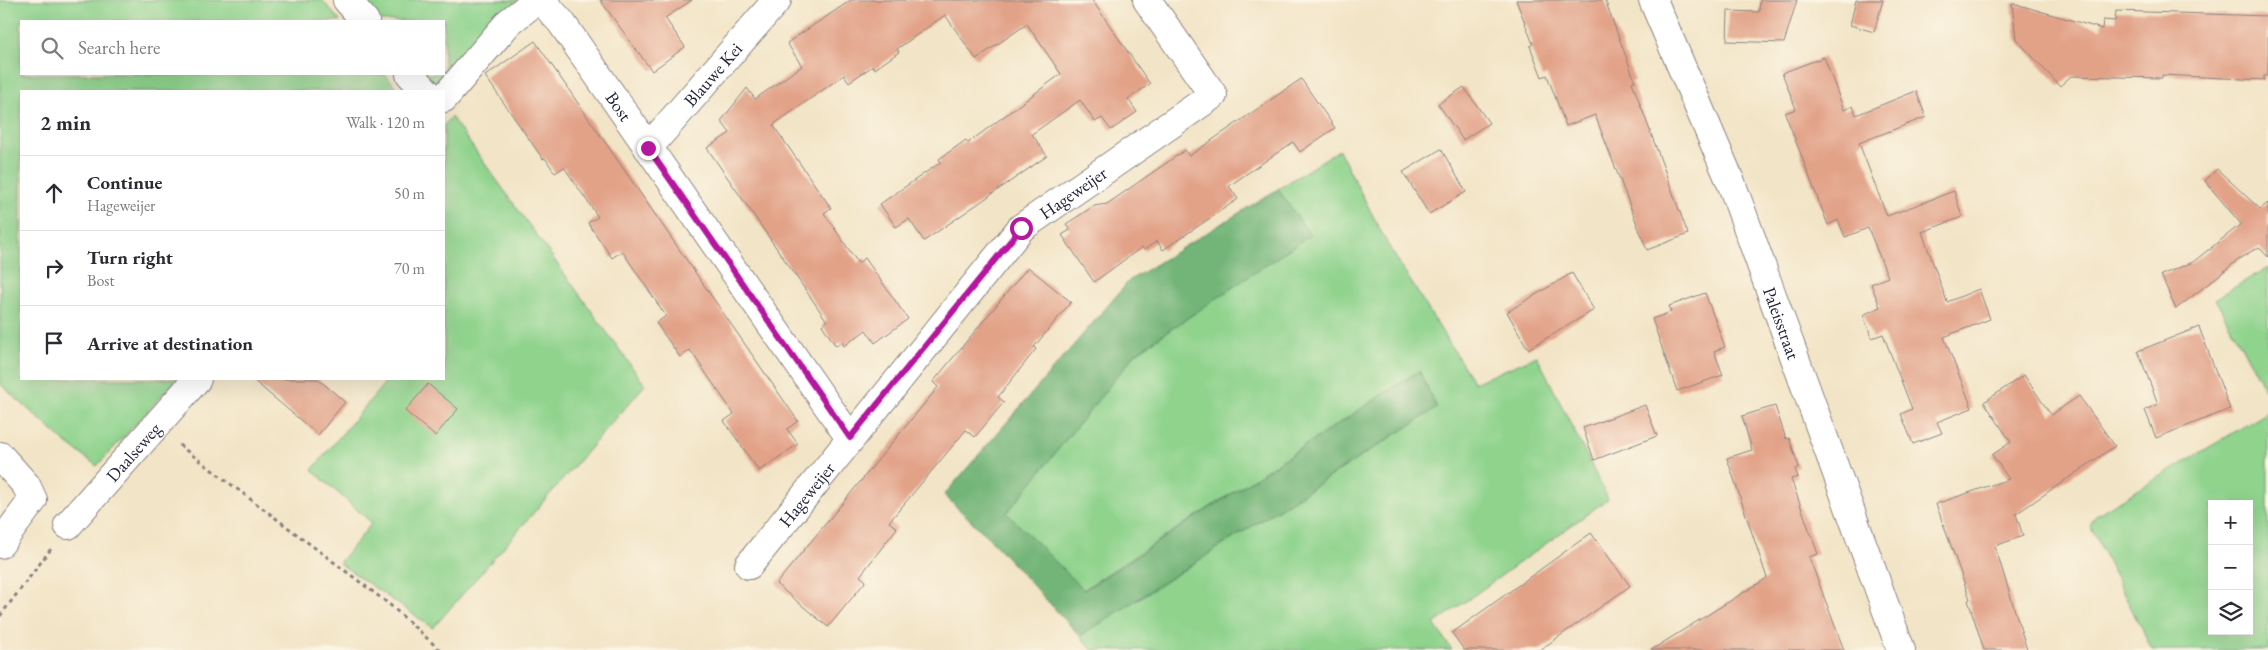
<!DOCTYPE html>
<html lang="en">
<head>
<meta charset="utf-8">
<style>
	body { margin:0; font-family:"EB Garamond",serif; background:#f2f2f3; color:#2b2b33 }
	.controls { position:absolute; right:15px; bottom:15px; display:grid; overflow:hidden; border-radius:0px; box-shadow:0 5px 20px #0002 }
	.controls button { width:45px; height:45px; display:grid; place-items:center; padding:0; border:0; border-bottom:1px solid #e1e1e2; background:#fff; color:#2b2b33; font:25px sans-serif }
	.stop { position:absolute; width:15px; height:15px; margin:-11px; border:4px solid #b5179e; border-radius:50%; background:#fff }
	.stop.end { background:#b5179e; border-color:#fff; box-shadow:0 1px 5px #0008 }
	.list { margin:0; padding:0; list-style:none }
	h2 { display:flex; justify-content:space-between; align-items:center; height:65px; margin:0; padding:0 20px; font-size:21px }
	h2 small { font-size:16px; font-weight:400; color:#7c7c81 }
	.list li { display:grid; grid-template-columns:32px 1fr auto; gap:15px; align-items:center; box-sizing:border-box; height:75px; padding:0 20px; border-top:1px solid #e1e1e2 }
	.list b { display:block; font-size:19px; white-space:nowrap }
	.list p { margin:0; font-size:16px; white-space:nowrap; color:#7c7c81 }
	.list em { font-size:16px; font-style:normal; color:#7c7c81 }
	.icon { flex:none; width:28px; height:28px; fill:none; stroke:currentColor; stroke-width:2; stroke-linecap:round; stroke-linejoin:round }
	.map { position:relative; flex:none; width:2268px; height:650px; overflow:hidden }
	.search { position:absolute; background:#fff; box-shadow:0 5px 20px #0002; left:20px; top:20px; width:425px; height:55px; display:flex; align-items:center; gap:12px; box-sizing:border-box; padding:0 18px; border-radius:0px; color:#7c7c81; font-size:19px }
	.panel { position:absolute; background:#fff; box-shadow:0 5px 20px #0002; left:20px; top:90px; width:425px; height:290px; border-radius:0px }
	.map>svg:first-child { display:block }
	.green { fill:#8fd38d; stroke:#587a64; fill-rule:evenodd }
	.forest { fill:#73b578; stroke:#4a6c5a }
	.building { fill:#e2a288 }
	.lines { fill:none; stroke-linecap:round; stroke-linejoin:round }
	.minor-casing { stroke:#8a8380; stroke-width:30 }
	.path { stroke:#8a8380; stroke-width:3; stroke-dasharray:4 4; stroke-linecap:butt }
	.minor { stroke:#fff; stroke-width:28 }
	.route { stroke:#b5179e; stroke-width:6 }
	.labels { text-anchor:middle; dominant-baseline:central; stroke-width:4; stroke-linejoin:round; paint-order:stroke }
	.street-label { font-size:18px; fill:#22223b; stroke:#fcf5e5 }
</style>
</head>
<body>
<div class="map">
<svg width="2268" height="650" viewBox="0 0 2268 650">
	<rect width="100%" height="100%" fill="#fcf5e5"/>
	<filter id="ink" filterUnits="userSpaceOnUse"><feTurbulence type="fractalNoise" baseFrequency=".02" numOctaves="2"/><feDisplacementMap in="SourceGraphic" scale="10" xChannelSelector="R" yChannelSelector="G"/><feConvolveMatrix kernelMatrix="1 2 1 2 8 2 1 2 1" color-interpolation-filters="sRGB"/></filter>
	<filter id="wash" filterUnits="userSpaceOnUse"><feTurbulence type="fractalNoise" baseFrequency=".0096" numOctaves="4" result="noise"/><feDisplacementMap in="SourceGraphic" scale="20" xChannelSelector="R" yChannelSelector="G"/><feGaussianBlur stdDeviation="1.12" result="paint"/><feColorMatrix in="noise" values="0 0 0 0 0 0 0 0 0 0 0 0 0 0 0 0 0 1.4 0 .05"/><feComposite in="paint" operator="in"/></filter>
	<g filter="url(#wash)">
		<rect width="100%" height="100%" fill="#f2e4c6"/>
		<g class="green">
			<polygon points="0,0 322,0 340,21 21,21 21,74 385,74 400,91 21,91 21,379 177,379 97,466 65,442 0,384"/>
			<polygon points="361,0 520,0 436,87 424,74 444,74 444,21 378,21"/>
			<polygon points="451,117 645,385 433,628 339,563 372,523 312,470 388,379 444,379 444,125"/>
			<polygon points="1339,150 1388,245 1474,383 1537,356 1608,499 1434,624 1452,650 1092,650 1080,636 1437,408 1419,371 1083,590 1006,512 1136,353 1309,235 1278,189"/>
			<polygon points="2268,267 2268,394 2215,299"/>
			<path d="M2268,412V650H2152L2090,525L2096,515ZM2212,504H2249V631H2212Z"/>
		</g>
		<polygon class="forest" points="1278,189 1310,235 1136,353 1007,513 1084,590 1419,371 1437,408 1080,636 988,537 944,495 1130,280"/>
		<g id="blocks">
			<g class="building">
				<polygon points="600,0 692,0 665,18 685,47 652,71"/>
				<polygon points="851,0 1092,0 1150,84 1128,99 1137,112 1111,130 1102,118 1095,122 1080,100 1032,134 1047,156 924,241 909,219 896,227 880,204 941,162 939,159 966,140 968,143 1061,74 1027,24 976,59 945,15 897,49 899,52 875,69 873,66 849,82 844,75 773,125 831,208 824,213 858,263 865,258 908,319 875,343 866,330 844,346 842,342 836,346 822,325 827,321 707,148 730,133 721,121 747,88 755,99 802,66 787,43"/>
				<polygon points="1516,0 1605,0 1635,81 1632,82 1688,234 1647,250 1595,115 1566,126 1547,75 1542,77 1530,46 1533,44"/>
				<polygon points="1760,0 1797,0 1784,43 1727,41 1728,11 1759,12"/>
				<polygon points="1856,0 1883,0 1874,32 1850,25"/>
				<polygon points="2012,3 2102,29 2103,20 2115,21 2116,11 2268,16 2268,76 2264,76 2264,80 2162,75 2162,78 2071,76 2060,86 2016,39"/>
				<polygon points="535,41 798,421 787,429 798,444 759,471 724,421 734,414 690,350 680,357 656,323 666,316 622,251 612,258 588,223 598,217 564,167 555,173 545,158 543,159 485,76"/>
				<polygon points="1824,57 1844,110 1853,106 1856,115 1916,91 1926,117 1859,143 1887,216 1954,191 1962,217 1922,232 1947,302 1979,289 1990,319 1944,337 1972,408 1937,422 1942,433 1913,444 1901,414 1912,409 1883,334 1872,338 1863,315 1880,307 1871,284 1888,277 1868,228 1845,237 1838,220 1828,225 1785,113 1796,109 1782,73"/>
				<polygon points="1301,79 1335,128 1300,152 1293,142 1229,186 1238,199 1163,250 1157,241 1144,250 1142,247 1094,282 1062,235 1070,230 1066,224 1094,206 1107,204 1185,150 1189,156"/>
				<polygon points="1464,87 1489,123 1463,140 1438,104"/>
				<polygon points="1441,149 1466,192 1429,214 1403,172"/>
				<polygon points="2217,169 2260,209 2268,203 2268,257 2259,247 2242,257 2176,309 2161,275 2193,262 2241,224 2205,181"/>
				<polygon points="1028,267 1071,302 1034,347 1036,349 998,397 1004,402 975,437 966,430 889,522 897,528 860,576 866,581 828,627 776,584 938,387 933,382"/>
				<polygon points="1572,273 1594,310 1528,349 1507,312"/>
				<polygon points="1705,293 1725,347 1714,351 1723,375 1677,391 1652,319 1671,312 1669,306"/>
				<polygon points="2199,327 2230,409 2156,438 2145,410 2158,404 2138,351"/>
				<polygon points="2024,375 2051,415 2079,396 2115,446 2016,514 2023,536 1995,546 2027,650 1984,650 1968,600 1970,599 1936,504 2009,479 1992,455 2011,442 1984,402"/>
				<polygon points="252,379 318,379 345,402 318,435"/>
				<polygon points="428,384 458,409 435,436 405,411"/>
				<polygon points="1645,405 1657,436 1594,460 1583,428"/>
				<polygon points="1775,406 1786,439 1789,438 1799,467 1795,469 1798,477 1791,479 1818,554 1809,557 1844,650 1651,650 1767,578 1727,458 1752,450 1742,416"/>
				<polygon points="1591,533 1630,586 1540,650 1464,650 1452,633"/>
			</g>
		</g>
	</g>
	<g filter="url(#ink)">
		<use href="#blocks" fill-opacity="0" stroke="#8a8380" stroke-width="1"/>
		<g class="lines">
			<g class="minor-casing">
				<g id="minor">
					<polyline points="347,0 365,21"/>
					<path id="s1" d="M541,0L561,22L850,438"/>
					<path id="s2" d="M1653,0L1732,185L1901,650"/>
					<polyline points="410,74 426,91"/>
					<polyline points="444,98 509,22 537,0"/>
					<path id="s3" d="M648,148L777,0"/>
					<polyline points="0,456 26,485 33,500 0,544"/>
					<path id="s4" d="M68,525L197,379"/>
					<path id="s5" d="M749,565L1021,228L1213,95L1147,0"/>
				</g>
			</g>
			<g class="path">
				<polyline points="179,445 389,604 440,650"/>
				<polyline points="0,616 51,549"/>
			</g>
			<use href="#minor" class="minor"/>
		</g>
	</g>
	<g class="lines" filter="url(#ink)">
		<polyline class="route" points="648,148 850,438 1021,228"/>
	</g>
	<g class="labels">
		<g class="street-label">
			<text stroke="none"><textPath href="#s3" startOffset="98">Blauwe Kei</textPath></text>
			<text stroke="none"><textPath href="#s1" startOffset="132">Bost</textPath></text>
			<text stroke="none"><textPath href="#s5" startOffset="496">Hageweijer</textPath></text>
			<text stroke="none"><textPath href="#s2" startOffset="348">Paleisstraat</textPath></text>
			<text stroke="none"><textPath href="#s4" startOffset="98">Daalseweg</textPath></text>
			<text stroke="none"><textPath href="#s5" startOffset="91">Hageweijer</textPath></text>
		</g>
	</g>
</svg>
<div class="controls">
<button>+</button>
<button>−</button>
<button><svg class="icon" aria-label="layers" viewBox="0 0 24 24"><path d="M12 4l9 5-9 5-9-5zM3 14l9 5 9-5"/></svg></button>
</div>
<div class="stop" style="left:1021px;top:228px"></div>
<div class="stop end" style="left:648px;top:148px"></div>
<div class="search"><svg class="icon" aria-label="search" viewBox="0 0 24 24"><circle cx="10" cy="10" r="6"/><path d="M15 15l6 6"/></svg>Search here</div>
<section class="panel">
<h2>2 min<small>Walk · 120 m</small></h2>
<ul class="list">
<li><svg class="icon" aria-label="ahead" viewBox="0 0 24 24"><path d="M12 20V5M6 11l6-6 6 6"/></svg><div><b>Continue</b><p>Hageweijer</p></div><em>50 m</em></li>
<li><svg class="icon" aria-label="right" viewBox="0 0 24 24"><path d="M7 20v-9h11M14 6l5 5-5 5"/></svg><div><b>Turn right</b><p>Bost</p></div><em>70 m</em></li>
<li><svg class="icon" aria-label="arrive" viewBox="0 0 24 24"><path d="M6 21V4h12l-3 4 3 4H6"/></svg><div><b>Arrive at destination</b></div></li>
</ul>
</section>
</div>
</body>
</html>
